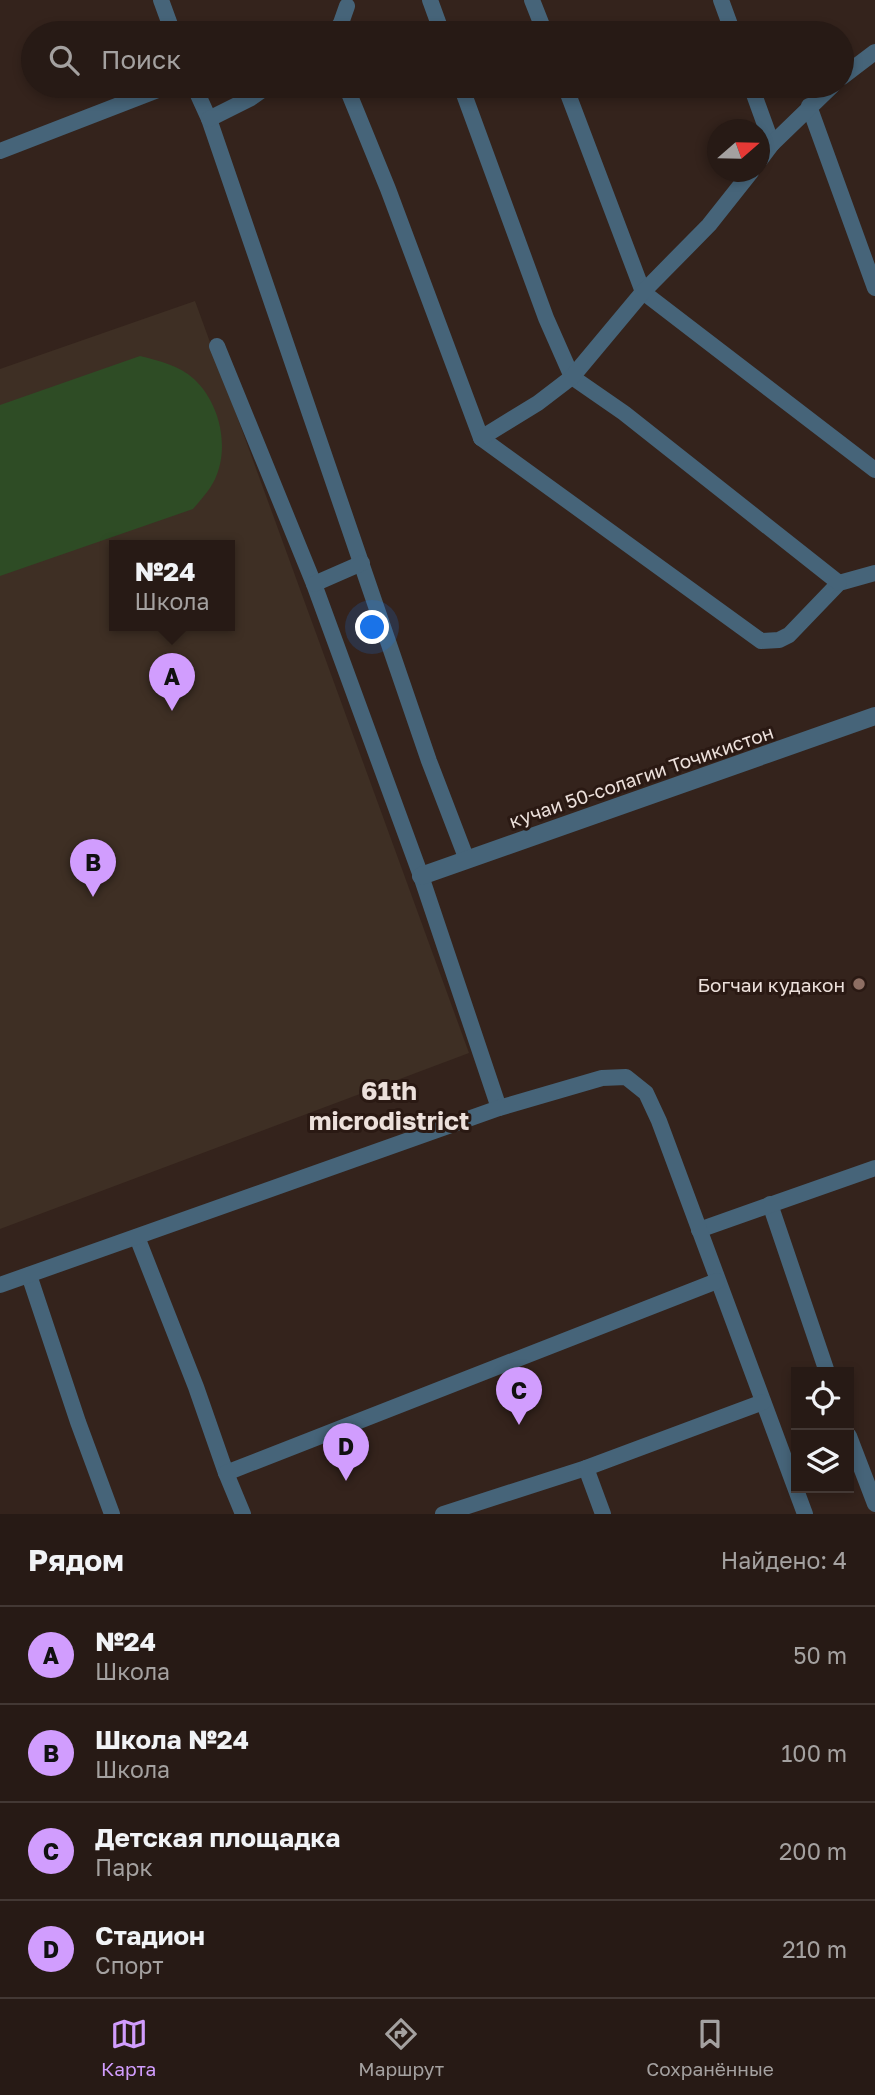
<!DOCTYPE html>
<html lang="ru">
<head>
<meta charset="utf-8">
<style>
	body { margin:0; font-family:"Golos Text",sans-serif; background:#332722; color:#f1f3f6 }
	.controls { position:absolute; right:21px; bottom:21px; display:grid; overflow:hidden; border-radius:0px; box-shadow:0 4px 10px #0003 }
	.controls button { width:63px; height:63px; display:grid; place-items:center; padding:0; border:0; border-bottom:2px solid #433834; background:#271a15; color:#f1f3f6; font:35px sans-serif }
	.compass { position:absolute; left:707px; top:119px; width:63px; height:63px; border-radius:50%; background:#271a15; box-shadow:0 4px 10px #0003; rotate:70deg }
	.you { position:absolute; left:373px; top:628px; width:24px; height:24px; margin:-18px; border:5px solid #fff; border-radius:50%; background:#1a73e8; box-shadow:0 0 0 10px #1a73e833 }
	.badge { display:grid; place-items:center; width:46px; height:46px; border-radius:50%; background:#d19dfe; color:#111; font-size:23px; font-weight:700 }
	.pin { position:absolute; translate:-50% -58px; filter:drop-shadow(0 2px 4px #0008) }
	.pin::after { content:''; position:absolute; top:37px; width:24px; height:21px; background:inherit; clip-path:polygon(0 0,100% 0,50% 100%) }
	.popup { position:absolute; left:109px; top:540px; width:126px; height:91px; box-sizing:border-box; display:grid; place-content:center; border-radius:0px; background:#271a15; filter:drop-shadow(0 2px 5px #0005); font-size:23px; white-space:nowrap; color:#a4a1a0 }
	.popup b { font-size:26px; color:#f1f3f6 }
	.popup::after { content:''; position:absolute; left:50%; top:100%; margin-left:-14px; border:14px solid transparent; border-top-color:#271a15 }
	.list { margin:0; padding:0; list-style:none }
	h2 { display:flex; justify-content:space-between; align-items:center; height:91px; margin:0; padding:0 28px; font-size:30px }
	h2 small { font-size:23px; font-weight:400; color:#a4a1a0 }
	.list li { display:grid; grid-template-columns:46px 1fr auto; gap:21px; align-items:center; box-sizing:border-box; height:98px; padding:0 28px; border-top:2px solid #433834 }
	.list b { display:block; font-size:26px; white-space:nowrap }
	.list p { margin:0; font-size:23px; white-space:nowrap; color:#a4a1a0 }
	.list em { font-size:23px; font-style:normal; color:#a4a1a0 }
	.icon { flex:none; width:38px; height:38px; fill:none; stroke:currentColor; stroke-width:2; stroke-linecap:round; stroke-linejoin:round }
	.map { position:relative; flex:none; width:875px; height:1514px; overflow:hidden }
	.search { position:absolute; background:#271a15; box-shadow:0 4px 10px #0003; left:21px; right:21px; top:21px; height:77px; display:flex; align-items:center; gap:18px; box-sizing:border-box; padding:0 24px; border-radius:38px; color:#a4a1a0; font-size:26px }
	.sheet { height:483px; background:#271a15 }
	nav { display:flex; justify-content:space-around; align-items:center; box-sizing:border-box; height:98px; border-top:2px solid #433834; background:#271a15; font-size:19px; color:#a4a1a0 }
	nav a { display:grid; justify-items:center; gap:4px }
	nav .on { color:#d19dfe }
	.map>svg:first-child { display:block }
	.education { fill:#3e2f24; fill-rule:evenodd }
	.green { fill:#2e4c25 }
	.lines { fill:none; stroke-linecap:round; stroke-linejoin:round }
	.service { stroke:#466479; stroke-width:16 }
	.minor { stroke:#466479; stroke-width:18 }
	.education-dot { fill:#8d6e63; stroke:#2a1913; stroke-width:2.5 }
	.labels { text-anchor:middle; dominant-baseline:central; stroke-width:6; stroke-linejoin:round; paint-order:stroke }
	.street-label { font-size:19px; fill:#ece0db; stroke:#2a1913 }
	.poi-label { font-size:19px; fill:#ece0db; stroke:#2a1913; text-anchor:end }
	.district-label { font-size:26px; font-weight:bold; fill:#ece0db; stroke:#2a1913 }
</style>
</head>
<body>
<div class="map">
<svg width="875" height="1514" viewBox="0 0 875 1514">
	<rect width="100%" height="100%" fill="#34231c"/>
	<path class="education" d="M195,301L469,1053L0,1229V369ZM114,545H230V625H114Z"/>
	<path class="green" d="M140,356C159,361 179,365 194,379C222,405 232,455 210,488C205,495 199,502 193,509L0,576V405Z"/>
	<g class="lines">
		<g class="service">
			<polyline points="161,0 173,33"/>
			<polyline points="430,0 442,33"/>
			<polyline points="532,0 545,33"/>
			<polyline points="721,0 733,33"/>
			<polyline points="334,33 341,23 347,6"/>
			<polyline points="842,77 875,52"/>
			<polyline points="194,86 209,119 429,761 467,860"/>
			<polyline points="346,86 388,189 481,438 761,641 779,640 789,635 839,583 875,573"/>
			<polyline points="461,86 546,318 572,377 624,413 839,583"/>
			<polyline points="565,86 643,292 875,470"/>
			<polyline points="751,86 772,144 760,160"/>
			<polyline points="809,106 875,288"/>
			<polyline points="209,119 251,98 268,86"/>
			<polyline points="772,144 832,86"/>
			<polyline points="0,151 168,86"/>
			<polyline points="217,346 314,584 421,876 499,1108"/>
			<polyline points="481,438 538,403 572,377 643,292 709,225 751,172"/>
			<polyline points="314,584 362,563"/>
			<polyline points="770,1204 827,1372"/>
			<polyline points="699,1230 875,1168"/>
			<polyline points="137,1237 196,1387 226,1473"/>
			<polyline points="29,1275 78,1422 112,1514"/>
			<polyline points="0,1285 499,1108 602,1078 626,1077 646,1093 659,1121 805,1514"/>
			<polyline points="849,1436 875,1504"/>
			<polyline points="243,1514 226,1473 717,1281"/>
			<polyline points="443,1514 586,1468"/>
			<polyline points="603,1514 586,1468 763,1402"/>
		</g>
		<polyline class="minor" points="421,876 875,716"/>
	</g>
	<circle class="education-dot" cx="859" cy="984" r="7"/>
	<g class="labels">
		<g class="street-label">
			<text transform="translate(641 776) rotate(-19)">кучаи 50-солагии Точикистон</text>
		</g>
		<g class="poi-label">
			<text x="845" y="984">Богчаи кудакон</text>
		</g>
		<g class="district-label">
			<text x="389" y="1090">61th<tspan x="389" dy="30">microdistrict</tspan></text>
		</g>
	</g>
</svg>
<div class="controls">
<button><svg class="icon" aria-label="locate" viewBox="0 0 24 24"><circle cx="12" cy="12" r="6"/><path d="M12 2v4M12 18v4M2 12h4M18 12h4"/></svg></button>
<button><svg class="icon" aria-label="layers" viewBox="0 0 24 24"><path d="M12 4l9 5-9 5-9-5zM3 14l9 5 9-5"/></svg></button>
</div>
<svg class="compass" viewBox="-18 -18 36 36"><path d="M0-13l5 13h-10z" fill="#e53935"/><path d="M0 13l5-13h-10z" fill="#a4a1a0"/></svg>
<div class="you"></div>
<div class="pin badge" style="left:172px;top:711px">A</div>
<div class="popup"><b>№24</b>Школа</div>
<div class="pin badge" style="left:93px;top:897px">B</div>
<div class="pin badge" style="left:519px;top:1425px">C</div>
<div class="pin badge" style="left:346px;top:1481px">D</div>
<div class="search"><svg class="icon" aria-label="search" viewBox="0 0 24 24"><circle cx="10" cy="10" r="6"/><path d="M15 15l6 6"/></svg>Поиск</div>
</div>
<section class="sheet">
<h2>Рядом<small>Найдено: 4</small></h2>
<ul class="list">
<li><span class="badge">A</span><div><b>№24</b><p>Школа</p></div><em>50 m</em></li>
<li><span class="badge">B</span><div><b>Школа №24</b><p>Школа</p></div><em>100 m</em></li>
<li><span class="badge">C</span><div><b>Детская площадка</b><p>Парк</p></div><em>200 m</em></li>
<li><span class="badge">D</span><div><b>Стадион</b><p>Спорт</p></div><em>210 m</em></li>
</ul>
</section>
<nav>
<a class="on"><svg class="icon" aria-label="map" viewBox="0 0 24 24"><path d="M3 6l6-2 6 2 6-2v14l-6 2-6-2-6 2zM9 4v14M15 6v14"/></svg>Карта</a>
<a><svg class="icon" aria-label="directions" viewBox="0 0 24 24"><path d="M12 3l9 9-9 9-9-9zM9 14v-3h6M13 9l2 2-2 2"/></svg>Маршрут</a>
<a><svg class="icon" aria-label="saved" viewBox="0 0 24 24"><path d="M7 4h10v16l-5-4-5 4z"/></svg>Сохранённые</a>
</nav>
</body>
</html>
